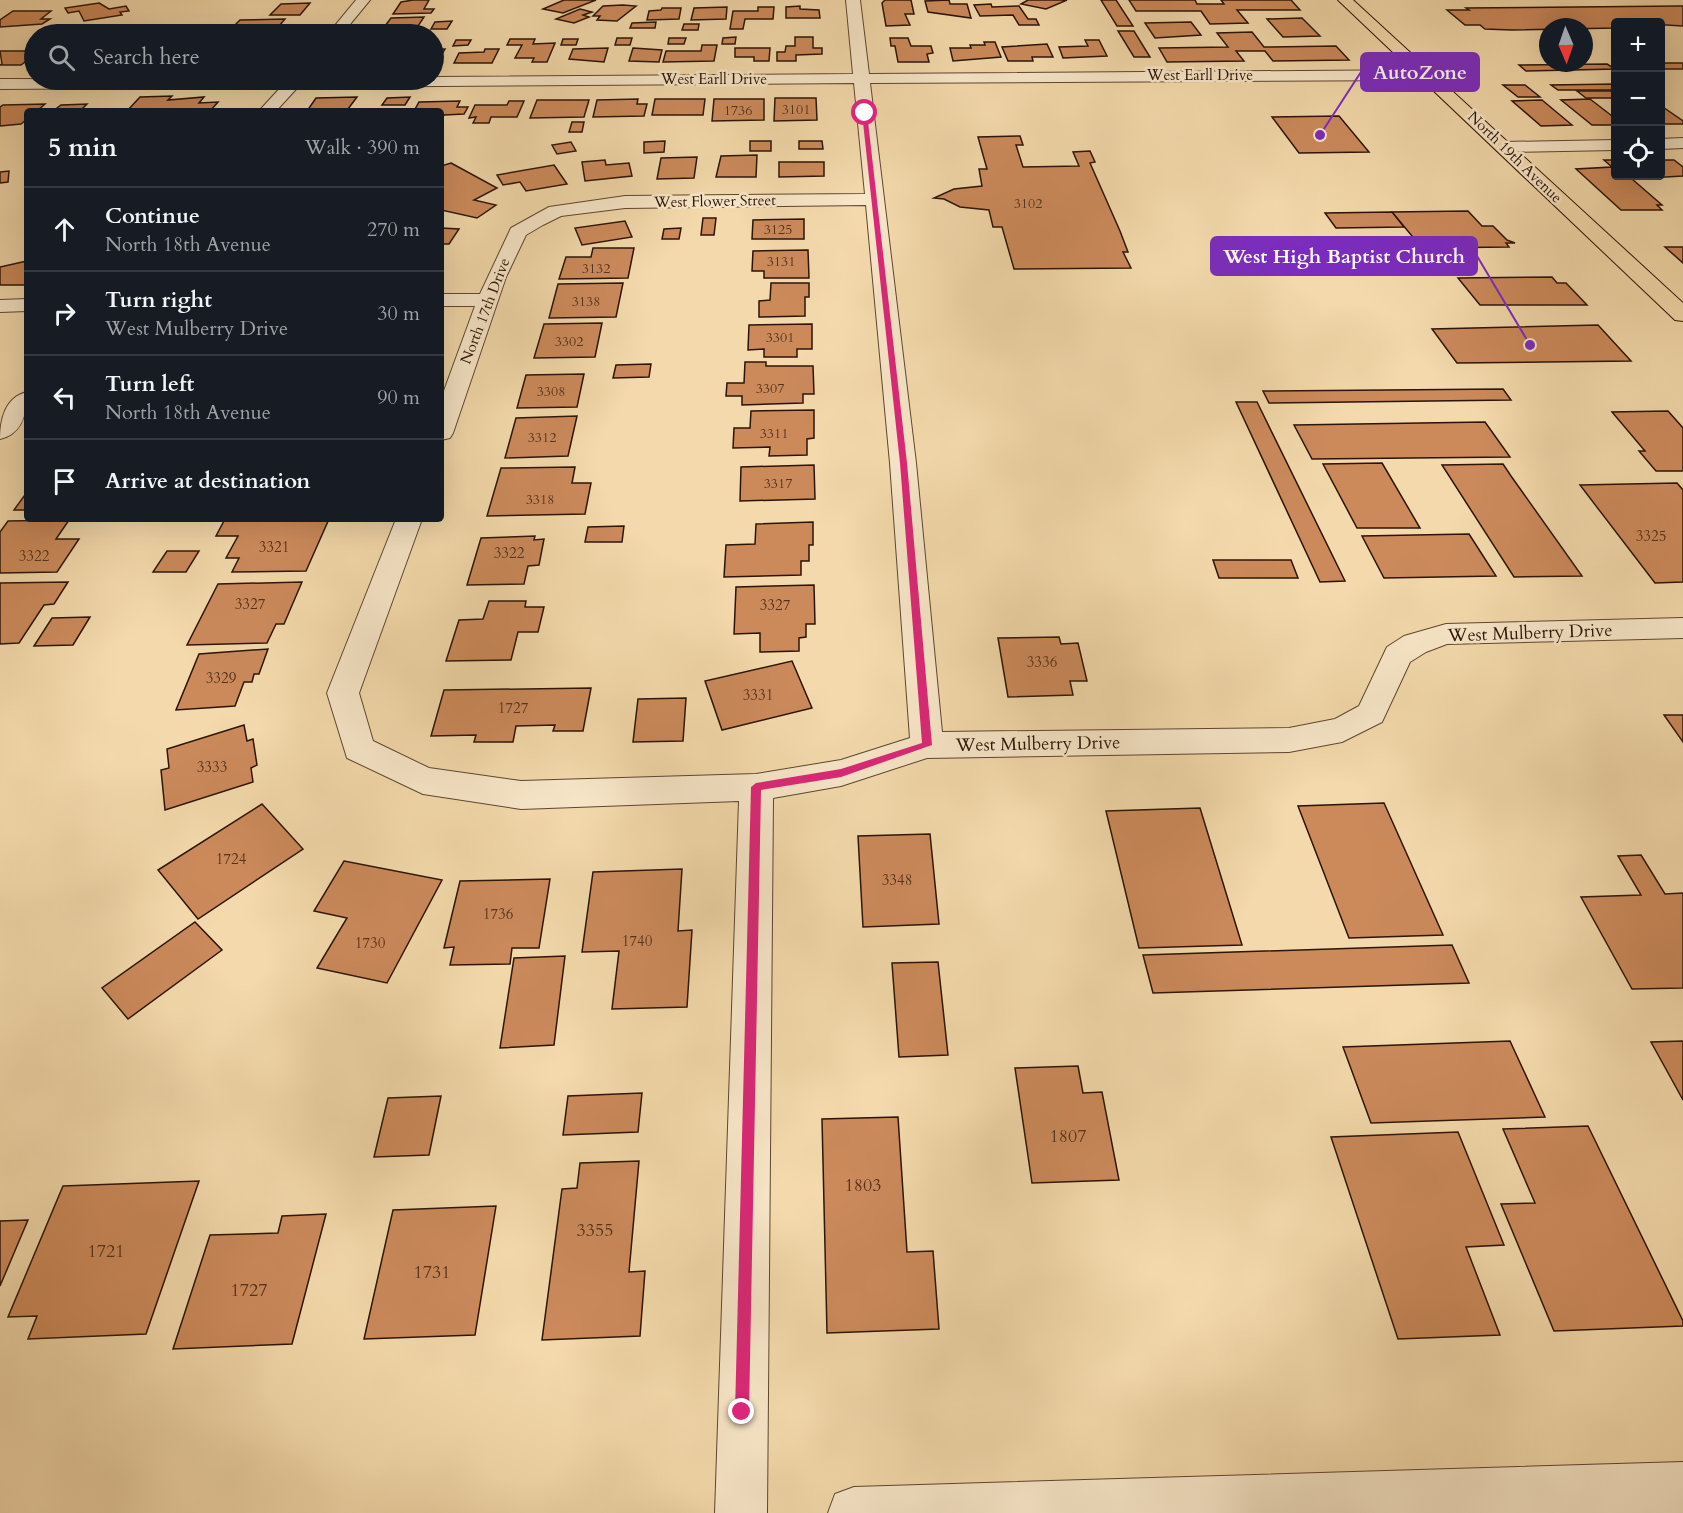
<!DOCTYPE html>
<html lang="en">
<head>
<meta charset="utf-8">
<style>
	body { margin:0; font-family:Cardo,serif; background:#20242c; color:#f1f3f6 }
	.controls { position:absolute; right:18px; top:18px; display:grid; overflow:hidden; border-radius:6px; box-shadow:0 6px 24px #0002 }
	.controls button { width:54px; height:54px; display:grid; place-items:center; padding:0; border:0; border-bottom:2px solid #363941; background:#171b24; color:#f1f3f6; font:30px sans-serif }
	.compass { position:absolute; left:1539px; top:18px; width:54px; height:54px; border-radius:50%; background:#171b24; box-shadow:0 6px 24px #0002; rotate:178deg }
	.stop { position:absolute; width:18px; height:18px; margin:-14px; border:4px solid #db2777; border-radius:50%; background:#fff }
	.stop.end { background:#db2777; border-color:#fff; box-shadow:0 2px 6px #0008 }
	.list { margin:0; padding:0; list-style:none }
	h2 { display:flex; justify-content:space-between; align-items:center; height:78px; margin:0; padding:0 24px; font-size:26px }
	h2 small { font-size:20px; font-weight:400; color:#9ea1a6 }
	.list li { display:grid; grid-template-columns:39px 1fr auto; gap:18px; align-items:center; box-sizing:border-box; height:84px; padding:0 24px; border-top:2px solid #363941 }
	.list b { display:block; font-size:22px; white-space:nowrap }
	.list p { margin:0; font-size:20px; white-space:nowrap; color:#9ea1a6 }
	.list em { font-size:20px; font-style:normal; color:#9ea1a6 }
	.icon { flex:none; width:33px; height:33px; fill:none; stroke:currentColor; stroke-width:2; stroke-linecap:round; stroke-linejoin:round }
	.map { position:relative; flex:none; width:1683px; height:1513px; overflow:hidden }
	.search { position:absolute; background:#171b24; box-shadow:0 6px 24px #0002; left:24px; top:24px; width:420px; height:66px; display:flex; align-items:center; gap:15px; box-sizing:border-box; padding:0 21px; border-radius:33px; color:#9ea1a6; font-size:22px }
	.panel { position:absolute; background:#171b24; box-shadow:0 6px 24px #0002; left:24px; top:108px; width:420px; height:414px; border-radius:6px }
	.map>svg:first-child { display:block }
	.building { fill:#cc8a5b; stroke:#2c1408; stroke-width:1.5 }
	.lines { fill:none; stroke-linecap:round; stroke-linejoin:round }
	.minor-casing { stroke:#5e4531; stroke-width:2 }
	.tertiary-casing { stroke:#5e4531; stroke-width:2 }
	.primary-casing { stroke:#2c1408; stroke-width:2 }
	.minor { fill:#f7e6c8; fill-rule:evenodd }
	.tertiary { fill:#f7e6c8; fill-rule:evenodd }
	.primary { fill:#f3d9ab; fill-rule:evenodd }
	.route { fill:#db2777 }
	.labels { text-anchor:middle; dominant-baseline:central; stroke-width:5; stroke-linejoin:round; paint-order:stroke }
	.far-number-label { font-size:14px; fill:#54321d }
	.far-street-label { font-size:15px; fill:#2c1408; stroke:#f7e6c8 }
	.number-label { font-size:15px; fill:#54321d }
	.street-label { font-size:18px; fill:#2c1408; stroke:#f7e6c8 }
	.near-number-label { font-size:18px; fill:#54321d }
	.leader { fill:none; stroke:#7b2cbf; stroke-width:2 }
	.callout-dot { fill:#7b2cbf; stroke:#f7e6c8; stroke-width:2 }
	.callout { fill:#7b2cbf; stroke:#7b2cbf; stroke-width:2 }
	.callout-label { font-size:20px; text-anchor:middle; font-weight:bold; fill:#fff }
</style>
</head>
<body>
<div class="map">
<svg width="1683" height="1513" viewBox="0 0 1683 1513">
	<rect width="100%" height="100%" fill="#f3d9ab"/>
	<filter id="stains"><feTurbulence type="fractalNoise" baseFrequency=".00333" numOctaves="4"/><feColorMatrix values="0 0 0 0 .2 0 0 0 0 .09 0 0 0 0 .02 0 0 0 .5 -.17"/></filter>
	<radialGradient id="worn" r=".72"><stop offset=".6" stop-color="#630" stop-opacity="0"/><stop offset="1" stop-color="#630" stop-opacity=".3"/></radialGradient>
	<g class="building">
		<polygon points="413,0 429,0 424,9 434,9 431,13 393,14 401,2"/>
		<polygon points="564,0 596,0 563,13 543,9"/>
		<polygon points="885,0 911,0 914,14 905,14 910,25 886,26 882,3"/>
		<polygon points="949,0 950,4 967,4 971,18 928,12 925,1"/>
		<polygon points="1028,0 1067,0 1046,9 1021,4"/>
		<polygon points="1101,0 1116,0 1133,26 1117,26"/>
		<polygon points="1129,0 1195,0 1197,4 1224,4 1221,0 1291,0 1300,10 1237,10 1248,23 1210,24 1201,11 1136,11"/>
		<polygon points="99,3 109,9 126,6 129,11 120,12 122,15 84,21 79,11 68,13 65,8"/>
		<polygon points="310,3 300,15 270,15 281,4"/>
		<polygon points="991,4 992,7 1019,6 1028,19 1036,19 1039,25 1019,25 1013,15 980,16 974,5"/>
		<polygon points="623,5 636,6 617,21 597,20 600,16 593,16 603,6"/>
		<polygon points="800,6 800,9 819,10 820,18 786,18 786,7"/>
		<polygon points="1679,6 1683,6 1683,26 1616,22 1616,28 1512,30 1485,29 1480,25 1465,25 1447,10 1469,10 1466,8"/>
		<polygon points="727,7 726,19 691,20 694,8"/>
		<polygon points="758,7 774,7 773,19 745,19 743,29 730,29 733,11 758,11"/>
		<polygon points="662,8 681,8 679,19 647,20 649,11 661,10"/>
		<polygon points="580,9 592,12 583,15 589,17 574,23 556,19"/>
		<polygon points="13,11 51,11 41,19 50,19 42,24 0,27 0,20"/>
		<polygon points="424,17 416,29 382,30 391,18"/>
		<polygon points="1302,18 1320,36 1283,37 1267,19"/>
		<polygon points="285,19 279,26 290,26 286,30 229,31 240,20"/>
		<polygon points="452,21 447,29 431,29 435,22"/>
		<polygon points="656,22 655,28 630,28 632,23"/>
		<polygon points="1191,22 1201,35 1155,38 1145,23"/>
		<polygon points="684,24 699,24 698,30 682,30"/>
		<polygon points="1118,31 1134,31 1150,57 1134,57"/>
		<polygon points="1252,32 1264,47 1336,46 1349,60 1273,61 1265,51 1236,51 1244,61 1167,62 1159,48 1228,47 1217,33"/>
		<polygon points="736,37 735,44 722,44 723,38"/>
		<polygon points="795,37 813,37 813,48 822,48 822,54 796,55 796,61 777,61 777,52 785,52 786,46 795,46"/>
		<polygon points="617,38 632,38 630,45 615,45"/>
		<polygon points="669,38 686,38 684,44 668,44"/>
		<polygon points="890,38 908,38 911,46 931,46 933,53 927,54 929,62 898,62 895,46 891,46"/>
		<polygon points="510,39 535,39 533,44 555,43 547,62 532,62 534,58 515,58 522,45 507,45"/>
		<polygon points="563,39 578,39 576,45 561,45"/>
		<polygon points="456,40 471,40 468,45 453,46"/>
		<polygon points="1085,40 1099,40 1107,56 1063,58 1059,47 1088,46"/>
		<polygon points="984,42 995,42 1001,57 953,61 950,48 971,48 970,45 985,45"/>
		<polygon points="1047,44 1053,57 1032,57 1033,61 1008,61 1002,47"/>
		<polygon points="702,45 717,45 714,61 663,62 666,51 701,51"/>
		<polygon points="608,48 604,62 569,59 573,49"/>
		<polygon points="633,48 662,50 659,62 629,61"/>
		<polygon points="735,48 770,48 769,61 754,61 754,57 735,57"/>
		<polygon points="434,49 445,49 437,63 434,63"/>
		<polygon points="485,49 499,49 492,63 454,63 459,53 484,52"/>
		<polygon points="0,51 32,51 28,54 34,55 21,65 0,65 2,64"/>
		<rect x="1660" y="63" width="23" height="6"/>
		<polygon points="1607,64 1615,69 1526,71 1519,65"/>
		<polygon points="1616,84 1616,90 1558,90 1551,85"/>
		<polygon points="1503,85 1525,85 1540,97 1518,97"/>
		<polygon points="1577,91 1615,91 1616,98 1586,98"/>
		<polygon points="172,96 168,100 204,97 199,103 218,102 210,111 127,111 140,97"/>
		<polygon points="357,97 348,109 307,111 316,98"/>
		<polygon points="410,97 405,105 382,105 387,98"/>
		<polygon points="775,98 816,98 817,120 774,121"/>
		<polygon points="638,99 637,104 647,104 644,116 593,117 597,100"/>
		<polygon points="655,99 705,99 703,115 652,115"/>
		<polygon points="714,99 764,99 764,120 712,121"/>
		<polygon points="1590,99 1616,119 1616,125 1592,125 1561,100"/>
		<polygon points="537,100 589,100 584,117 530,118"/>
		<polygon points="1542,100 1572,125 1541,126 1512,101"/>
		<polygon points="460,101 457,107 468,107 464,114 444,115 441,121 441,111 414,111 419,102"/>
		<polygon points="509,101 524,101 517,117 491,117 489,123 473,123 476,117 469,118 475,105 507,105"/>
		<polygon points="45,104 37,111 27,111 27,119 21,124 0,126 0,107 3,105"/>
		<polygon points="87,104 80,111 53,111 61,105"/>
		<polygon points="1660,105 1683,121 1683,124 1660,124"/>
		<polygon points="1339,116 1369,152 1299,153 1272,117"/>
		<polygon points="572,122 584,122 582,132 569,132"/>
		<polygon points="1020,136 1023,145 1016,145 1023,167 1079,166 1073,152 1090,151 1095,162 1090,163 1120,231 1128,252 1123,252 1131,268 1014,269 1002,227 993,227 989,210 960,207 944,199 934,198 954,189 982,186 979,169 987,169 978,137"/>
		<polygon points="665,141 664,152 644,153 644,142"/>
		<rect x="750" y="141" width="21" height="10"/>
		<polygon points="799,141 822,141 823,149 799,149"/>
		<polygon points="571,142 576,151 557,154 552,145"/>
		<polygon points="757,155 756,177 716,177 721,156"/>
		<polygon points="697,157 694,178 657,179 661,158"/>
		<polygon points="605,160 606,165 629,163 632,176 585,181 582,162"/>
		<polygon points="1604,160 1616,160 1616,176 1660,176 1660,160 1674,160 1683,167 1683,176 1632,179 1662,205 1657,205 1662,210 1621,210 1576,169 1612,167"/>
		<polygon points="779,162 824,162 824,176 779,177"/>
		<polygon points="451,163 497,188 474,200 496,205 477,218 441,210 441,178 443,177 441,166"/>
		<polygon points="554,165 567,184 526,191 520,182 503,185 497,175"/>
		<polygon points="9,171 8,182 0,183 0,172"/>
		<polygon points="1468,211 1482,226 1493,226 1507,240 1515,243 1506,243 1509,247 1422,248 1392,212"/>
		<polygon points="1392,212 1404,227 1336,228 1325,213"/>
		<polygon points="703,218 716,218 714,235 701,235"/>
		<polygon points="804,219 804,239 752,239 753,220"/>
		<polygon points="625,221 632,237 582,245 575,228"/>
		<polygon points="441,228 459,229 449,244 441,244"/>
		<polygon points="681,228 679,239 662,239 664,229"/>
		<polygon points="1665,247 1683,247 1683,263"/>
		<polygon points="593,248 634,248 628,278 559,279 566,257 591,257"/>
		<polygon points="808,250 809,278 764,278 764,271 752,271 753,251"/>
		<polygon points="27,261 27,285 0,285 0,267"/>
		<polygon points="1552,277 1557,283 1566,283 1587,305 1480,305 1458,278"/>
		<polygon points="623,283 616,317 549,318 558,284"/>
		<polygon points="771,283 809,283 809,297 805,297 805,316 759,317 759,301 770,300"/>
		<polygon points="602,323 595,357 534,358 544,324"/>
		<polygon points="812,324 812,349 797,349 797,357 764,357 764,349 748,350 749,325"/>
		<polygon points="1598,325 1631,361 1457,363 1432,329"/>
		<polygon points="745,362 766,362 766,366 813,366 814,394 803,394 803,403 742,405 742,396 726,396 727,383 744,383"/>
		<polygon points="651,364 649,377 613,378 616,365"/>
		<polygon points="584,374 577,407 517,408 526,375"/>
		<polygon points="1503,389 1511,400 1269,403 1263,391"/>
		<polygon points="1236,402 1257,402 1345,581 1320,582"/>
		<polygon points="814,410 814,438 807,439 807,455 769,456 770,447 733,448 734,428 750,428 751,411"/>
		<polygon points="1668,411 1683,428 1683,471 1656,471 1639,451 1645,451 1612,412"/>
		<polygon points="577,416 568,456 505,458 516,418"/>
		<polygon points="1485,422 1510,457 1312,459 1294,425"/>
		<polygon points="1382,463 1420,528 1357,528 1323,464"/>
		<polygon points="1503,464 1511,476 1582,576 1514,577 1442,465"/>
		<polygon points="814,465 815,499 740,501 741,467"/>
		<polygon points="575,467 572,483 591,483 585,514 487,516 501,468"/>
		<polygon points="1677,483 1683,490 1683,582 1655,583 1580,485"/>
		<polygon points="27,492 27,510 14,510"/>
		<polygon points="225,519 329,519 306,571 232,572 239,558 226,558 238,536 216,536"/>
		<polygon points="69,520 56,539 79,539 57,572 0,573 0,532 8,521"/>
		<polygon points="813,522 813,545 809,545 809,561 801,561 801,575 724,577 726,545 755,544 756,524"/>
		<polygon points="624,526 622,542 585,542 588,527"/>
		<polygon points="1469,534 1496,576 1384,578 1362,536"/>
		<polygon points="535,536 534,540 544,539 539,565 528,566 524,584 467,585 481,538"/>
		<polygon points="167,551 199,551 186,572 153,572"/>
		<polygon points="1213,560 1291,560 1298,578 1219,578"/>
		<polygon points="68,582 54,604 44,605 19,643 0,644 0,583"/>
		<polygon points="302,582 284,624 276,624 267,643 187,645 218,584"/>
		<polygon points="814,585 815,624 806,624 806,637 799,638 799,651 760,652 760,633 734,634 736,587"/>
		<polygon points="489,601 526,601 525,607 544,607 538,632 518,632 511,660 446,661 459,620 483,619"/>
		<polygon points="90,617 73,645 34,646 52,618"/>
		<polygon points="1059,637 1061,644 1078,643 1087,681 1070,681 1073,695 1008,697 998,638"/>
		<polygon points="268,649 259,674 254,674 252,682 244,682 235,706 176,710 199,654"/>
		<polygon points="792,661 812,708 722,730 705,681"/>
		<polygon points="591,688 583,731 553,731 555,725 516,726 513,742 474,742 476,735 431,736 444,690"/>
		<polygon points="686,698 683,741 633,742 638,699"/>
		<polygon points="1664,715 1683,715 1683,742"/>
		<polygon points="244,725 247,741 253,739 257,765 251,768 253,782 165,810 161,770 169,768 167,749"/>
		<polygon points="1384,803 1443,935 1349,938 1298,806"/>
		<polygon points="262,804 303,849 198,919 158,870"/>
		<polygon points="1200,808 1242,945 1139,948 1106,811"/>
		<polygon points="930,834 939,924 863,927 858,836"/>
		<polygon points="1641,855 1665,894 1683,893 1683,988 1632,989 1581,897 1641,895 1618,856"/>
		<polygon points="344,861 442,880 387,983 317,968 347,918 314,911"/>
		<polygon points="682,869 678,931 692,930 687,1007 612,1009 619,951 582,952 593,872"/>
		<polygon points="550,879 539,948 512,948 510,964 450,965 454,947 444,948 460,881"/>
		<polygon points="195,922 222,950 128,1019 102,988"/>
		<polygon points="1452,945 1469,983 1153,993 1143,955"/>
		<polygon points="565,956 554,1045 500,1048 514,958"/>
		<polygon points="938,962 948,1055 899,1057 892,963"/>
		<polygon points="1510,1041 1545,1117 1371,1123 1343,1047"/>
		<polygon points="1683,1041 1683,1100 1651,1042"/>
		<polygon points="1078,1066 1083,1093 1102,1092 1119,1180 1032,1183 1015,1068"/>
		<polygon points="642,1093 638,1132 563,1135 568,1096"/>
		<polygon points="441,1096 429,1155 374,1157 388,1098"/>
		<polygon points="898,1117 907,1252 933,1251 939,1329 827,1333 822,1119"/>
		<polygon points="1588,1126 1683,1321 1683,1326 1554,1331 1501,1204 1535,1203 1503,1129"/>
		<polygon points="1458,1132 1504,1245 1466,1247 1500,1335 1398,1339 1331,1137"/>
		<polygon points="639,1161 629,1272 645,1271 640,1336 542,1340 562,1189 577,1188 580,1163"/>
		<polygon points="199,1181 146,1334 28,1339 37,1316 8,1317 63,1186"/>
		<polygon points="496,1206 475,1335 364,1339 393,1210"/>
		<polygon points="326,1214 292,1344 173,1349 210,1235 278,1233 282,1216"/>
		<polygon points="28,1220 0,1286 0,1221"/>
	</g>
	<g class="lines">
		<g class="minor-casing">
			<g id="minor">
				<polygon points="356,0 370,0 342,34 328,34"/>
				<polygon points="846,0 860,0 869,74 1428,70 1436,75 1428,80 870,83 916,463 942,732 1289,728 1335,719 1359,706 1387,647 1404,636 1446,624 1683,618 1683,638 1447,644 1426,652 1410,662 1382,722 1342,742 1289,752 927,758 841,786 773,798 767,1513 715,1513 739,801 521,809 423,794 347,758 327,693 396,519 422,519 359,693 373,741 429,768 521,781 756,774 841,760 910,738 890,463 866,205 625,208 561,216 543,225 526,235 506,277 453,433 450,438 441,440 441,399 475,306 441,306 441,294 480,294 511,228 549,207 625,196 865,194 854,83 298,87 276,111 259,111 281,87 0,89 0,79 434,80 434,77 853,74"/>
				<polygon points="1683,138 1683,148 1660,149 1660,139"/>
				<polygon points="1616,140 1616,150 1503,152 1494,147 1503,142"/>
				<polygon points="27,299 27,311 0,312 0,300"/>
				<path d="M27,392C27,412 23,434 0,439C0,420 5,397 27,392Z"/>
			</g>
		</g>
		<g class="tertiary-casing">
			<polygon id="tertiary" points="1683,1462 1683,1513 828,1513 835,1494 854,1487"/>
		</g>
		<g class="primary-casing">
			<polygon id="primary" points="1338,0 1353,0 1683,303 1683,321 1675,320"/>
		</g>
		<use href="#minor" class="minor"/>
		<use href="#tertiary" class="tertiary"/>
		<use href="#primary" class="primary"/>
	</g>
	<polygon class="route" points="865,112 867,113 907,463 932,745 841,777 761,790 749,1412 747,1417 742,1420 737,1417 735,1412 751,787 756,783 841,769 922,743 900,463 862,113"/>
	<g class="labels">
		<g class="far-number-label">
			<text x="796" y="109">3101</text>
			<text x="738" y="110">1736</text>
			<text x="1028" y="203">3102</text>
			<text x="778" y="229">3125</text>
			<text x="781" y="261">3131</text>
			<text x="596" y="268">3132</text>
			<text x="586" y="301">3138</text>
			<text x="780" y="337">3301</text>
			<text x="569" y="341">3302</text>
			<text x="770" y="388">3307</text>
			<text x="551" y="391">3308</text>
			<text x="774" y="433">3311</text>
			<text x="542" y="437">3312</text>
			<text x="778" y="483">3317</text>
			<text x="540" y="499">3318</text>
		</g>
		<g class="far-street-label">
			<text x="1200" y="75">West Earll Drive</text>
			<text x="714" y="79">West Earll Drive</text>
			<text transform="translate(1515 157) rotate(44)">North 19th Avenue</text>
			<text transform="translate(715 201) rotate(-1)">West Flower Street</text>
			<text transform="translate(485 311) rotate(-69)">North 17th Drive</text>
		</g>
		<g class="number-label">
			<text x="1651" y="536">3325</text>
			<text x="274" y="547">3321</text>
			<text x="509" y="553">3322</text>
			<text x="34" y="556">3322</text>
			<text x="250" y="604">3327</text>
			<text x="775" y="605">3327</text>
			<text x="1042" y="662">3336</text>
			<text x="221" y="678">3329</text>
			<text x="758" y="695">3331</text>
			<text x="513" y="708">1727</text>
			<text x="212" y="767">3333</text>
			<text x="231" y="859">1724</text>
			<text x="897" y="880">3348</text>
			<text x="498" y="914">1736</text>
			<text x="637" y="941">1740</text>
			<text x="370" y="943">1730</text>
		</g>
		<g class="street-label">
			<text transform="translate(1530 633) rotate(-2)">West Mulberry Drive</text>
			<text transform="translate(1038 744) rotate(-1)">West Mulberry Drive</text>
		</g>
		<g class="near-number-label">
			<text x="1068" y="1136">1807</text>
			<text x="863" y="1185">1803</text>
			<text x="595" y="1230">3355</text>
			<text x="106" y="1251">1721</text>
			<text x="432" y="1272">1731</text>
			<text x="249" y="1290">1727</text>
		</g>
	</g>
	<path class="leader" d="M1320 135L1361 72M1530 345L1477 256"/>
	<g class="callout-dot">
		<circle cx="1320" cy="135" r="6"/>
		<circle cx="1530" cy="345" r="6"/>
	</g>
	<g class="callout">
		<rect x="1361" y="53" width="118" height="38" rx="6"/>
		<rect x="1211" y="237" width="266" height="38" rx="6"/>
	</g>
	<g class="callout-label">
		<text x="1420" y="79">AutoZone</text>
		<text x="1344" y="263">West High Baptist Church</text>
	</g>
	<rect width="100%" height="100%" filter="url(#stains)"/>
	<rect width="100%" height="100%" fill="url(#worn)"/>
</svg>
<div class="controls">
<button>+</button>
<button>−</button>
<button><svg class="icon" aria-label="locate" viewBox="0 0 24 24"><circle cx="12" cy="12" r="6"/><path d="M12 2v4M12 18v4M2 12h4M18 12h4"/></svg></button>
</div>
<svg class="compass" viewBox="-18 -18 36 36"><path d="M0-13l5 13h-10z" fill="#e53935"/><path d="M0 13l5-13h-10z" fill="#9ea1a6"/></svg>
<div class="stop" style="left:865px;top:113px"></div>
<div class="stop end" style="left:742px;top:1412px"></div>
<div class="search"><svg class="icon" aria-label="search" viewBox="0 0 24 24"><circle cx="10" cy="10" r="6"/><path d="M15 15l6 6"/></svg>Search here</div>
<section class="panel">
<h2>5 min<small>Walk · 390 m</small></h2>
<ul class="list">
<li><svg class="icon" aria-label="ahead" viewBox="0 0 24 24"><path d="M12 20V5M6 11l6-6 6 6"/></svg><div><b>Continue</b><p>North 18th Avenue</p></div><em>270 m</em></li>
<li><svg class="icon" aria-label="right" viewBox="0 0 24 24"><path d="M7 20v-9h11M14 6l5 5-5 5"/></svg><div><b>Turn right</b><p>West Mulberry Drive</p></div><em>30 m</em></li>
<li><svg class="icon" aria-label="left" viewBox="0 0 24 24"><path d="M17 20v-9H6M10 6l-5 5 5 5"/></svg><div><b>Turn left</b><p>North 18th Avenue</p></div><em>90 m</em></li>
<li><svg class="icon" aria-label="arrive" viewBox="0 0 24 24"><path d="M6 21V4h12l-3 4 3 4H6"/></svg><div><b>Arrive at destination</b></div></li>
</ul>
</section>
</div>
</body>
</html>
